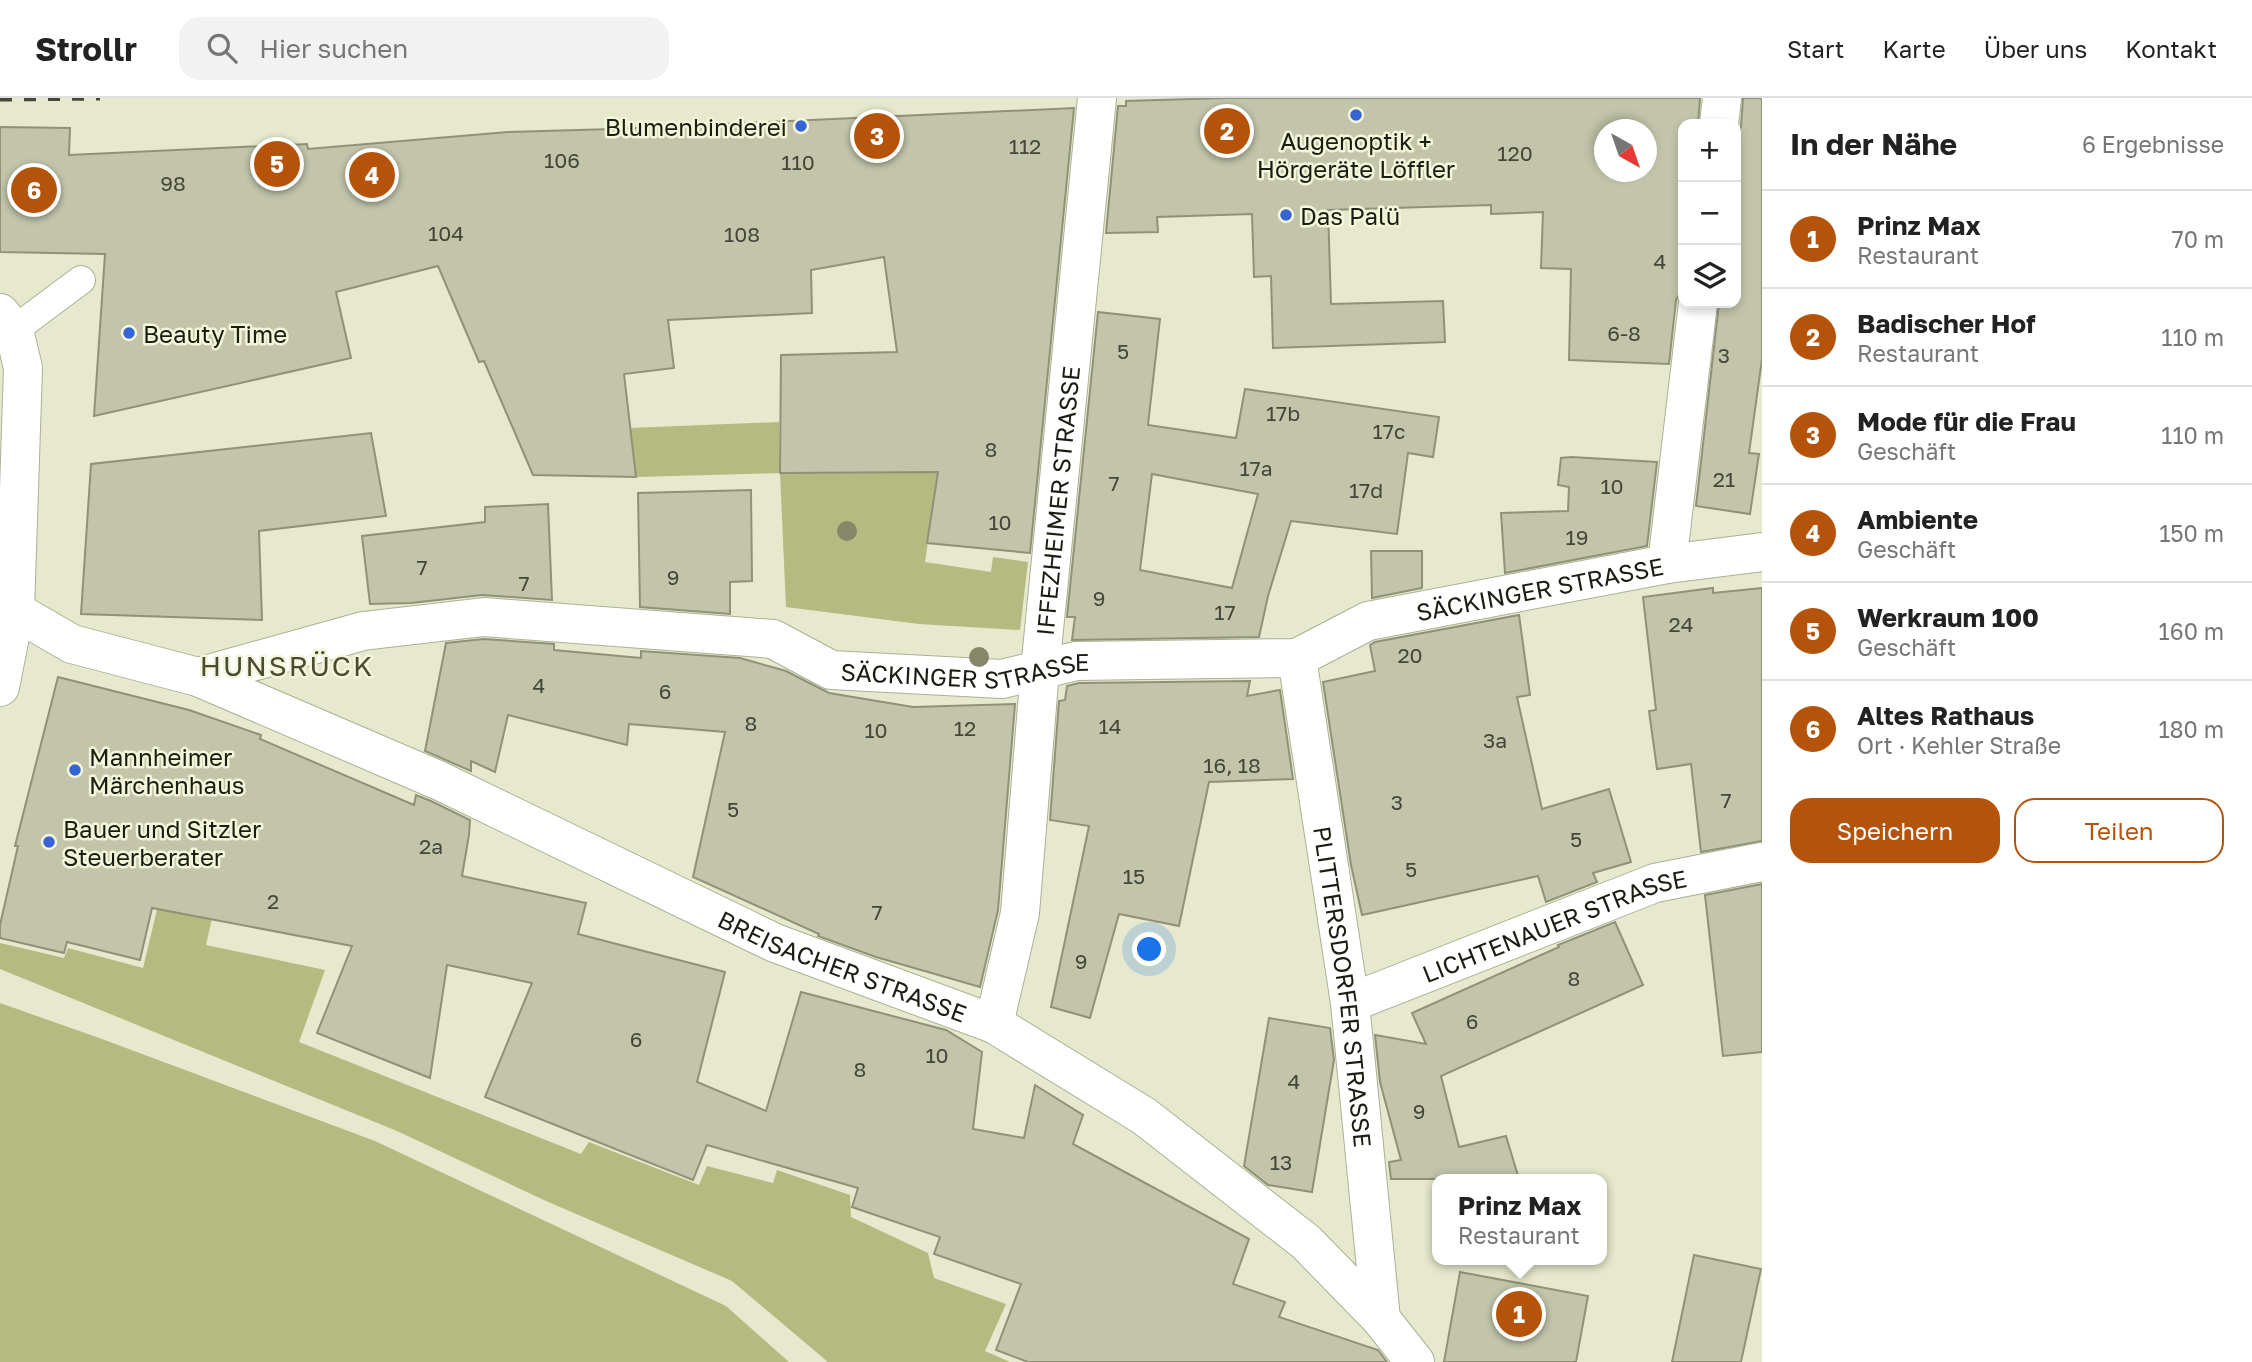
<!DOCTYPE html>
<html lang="de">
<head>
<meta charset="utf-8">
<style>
	body { margin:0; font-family:"Golos Text",sans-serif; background:#f2f2f2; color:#222 }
	.controls { position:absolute; right:21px; top:21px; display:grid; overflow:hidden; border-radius:14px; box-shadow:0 4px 10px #0003 }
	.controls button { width:63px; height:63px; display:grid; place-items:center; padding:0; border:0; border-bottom:2px solid #e0e0e0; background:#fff; color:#222; font:35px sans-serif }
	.compass { position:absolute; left:1594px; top:21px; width:63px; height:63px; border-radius:50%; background:#fff; box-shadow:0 4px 10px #0003; rotate:140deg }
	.you { position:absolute; left:1150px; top:852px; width:24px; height:24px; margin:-18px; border:5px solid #fff; border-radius:50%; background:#1a73e8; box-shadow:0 0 0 10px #1a73e833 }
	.badge { display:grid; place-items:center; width:46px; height:46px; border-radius:50%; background:#b45309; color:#fff; font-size:23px; font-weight:700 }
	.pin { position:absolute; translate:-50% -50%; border:4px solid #fff; box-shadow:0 2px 7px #0006 }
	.popup { position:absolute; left:1432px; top:1076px; width:175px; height:91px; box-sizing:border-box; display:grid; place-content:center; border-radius:14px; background:#fff; filter:drop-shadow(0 2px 5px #0005); font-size:23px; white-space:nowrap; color:#767676 }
	.popup b { font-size:26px; color:#222 }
	.popup::after { content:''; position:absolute; left:50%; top:100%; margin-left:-14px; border:14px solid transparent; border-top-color:#fff }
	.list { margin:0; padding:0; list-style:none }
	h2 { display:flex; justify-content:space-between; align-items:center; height:91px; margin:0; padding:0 28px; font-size:30px }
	h2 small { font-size:23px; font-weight:400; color:#767676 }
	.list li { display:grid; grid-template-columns:46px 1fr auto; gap:21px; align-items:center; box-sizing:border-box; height:98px; padding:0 28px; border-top:2px solid #e0e0e0 }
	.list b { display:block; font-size:26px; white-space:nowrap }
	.list p { margin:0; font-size:23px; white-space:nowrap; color:#767676 }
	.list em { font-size:23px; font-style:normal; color:#767676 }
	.actions { display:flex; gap:14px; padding:21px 28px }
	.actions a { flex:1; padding:16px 0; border:2px solid #b45309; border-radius:21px; text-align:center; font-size:24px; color:#b45309 }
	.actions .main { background:#b45309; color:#fff }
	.icon { flex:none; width:38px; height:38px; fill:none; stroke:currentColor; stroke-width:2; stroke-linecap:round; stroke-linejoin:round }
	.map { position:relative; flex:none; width:1762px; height:1264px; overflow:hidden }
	header { display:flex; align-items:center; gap:42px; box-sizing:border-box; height:98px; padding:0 35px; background:#fff; border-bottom:2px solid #e0e0e0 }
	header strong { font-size:33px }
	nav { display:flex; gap:38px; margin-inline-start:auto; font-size:24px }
	.search { width:490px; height:63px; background:#f2f2f2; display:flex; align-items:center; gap:18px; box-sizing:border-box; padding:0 24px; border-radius:21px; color:#767676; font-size:26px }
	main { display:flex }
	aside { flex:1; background:#fff }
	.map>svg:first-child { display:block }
	.green { fill:#b5ba81 }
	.building { fill:#c2c5aa; stroke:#909278; stroke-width:2; fill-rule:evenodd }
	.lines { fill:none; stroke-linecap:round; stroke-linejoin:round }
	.lane-casing { stroke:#adb095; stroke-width:30 }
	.street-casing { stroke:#adb095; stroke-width:40 }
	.lane { stroke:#fff; stroke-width:28 }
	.street { stroke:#fff; stroke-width:38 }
	.rail { stroke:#46483a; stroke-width:5; stroke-dasharray:12 12; stroke-linecap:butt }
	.tree { fill:#858768 }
	.poi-dot { fill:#3764d4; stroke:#f4f6da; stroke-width:2.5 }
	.labels { text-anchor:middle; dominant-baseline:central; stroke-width:5; stroke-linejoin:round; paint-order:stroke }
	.number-label { font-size:21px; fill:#454638 }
	.poi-label { font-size:24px; fill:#1b1c12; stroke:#f4f6da; text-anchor:start }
	.street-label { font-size:24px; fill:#1b1c12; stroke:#f4f6da }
	.quarter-label { font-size:28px; letter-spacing:2px; fill:#494b34; stroke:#f4f6da }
</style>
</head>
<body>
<header>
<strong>Strollr</strong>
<div class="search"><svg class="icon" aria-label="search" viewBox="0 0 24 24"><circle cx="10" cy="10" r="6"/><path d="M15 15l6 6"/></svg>Hier suchen</div>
<nav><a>Start</a><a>Karte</a><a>Über uns</a><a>Kontakt</a></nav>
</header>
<main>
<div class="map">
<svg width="1762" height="1264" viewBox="0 0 1762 1264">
	<rect width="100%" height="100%" fill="#e6e9cd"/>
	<g class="green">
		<polygon points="779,324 780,374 938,374 925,464 991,474 993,459 1028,464 1020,532 919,526 786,509 780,375 636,379 630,330"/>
		<polygon points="219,789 206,847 325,872 299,944 581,1056 589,1044 699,1087 707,1068 773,1085 777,1072 850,1097 851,1119 928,1155 934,1180 1006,1206 985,1253 1010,1264 828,1264 732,1183 546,1103 397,1033 0,871 0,845 64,860 68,850 143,870 161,795"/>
		<polygon points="0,905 102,941 375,1043 726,1208 789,1264 0,1264"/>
	</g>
	<g class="building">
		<path d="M1227,0H1700L1698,26H1683V190L1676,202L1669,266L1569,262L1571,171L1541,170L1543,114L1491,116V107L1328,112L1331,206L1443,203L1445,244L1273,250L1271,178L1254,179L1252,116L1157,119L1158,134L1106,135L1118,8H1126V3ZM1605,32H1647V74H1605Z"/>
		<polygon points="1743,0 1762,0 1762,261 1749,355 1759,356 1750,416 1696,408 1719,205 1736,205 1736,40 1741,29"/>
		<polygon points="1074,10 1030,455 927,445 938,374 780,375 781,257 897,254 884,159 811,172 812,215 668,222 674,270 624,276 636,379 533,377 484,263 479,264 438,168 336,194 351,260 94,318 105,156 0,154 0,29 70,30 69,57 307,46 308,51 508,34 613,31"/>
		<path d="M1098,214L1160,221L1148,327L1236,340L1245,291L1439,319L1433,359L1408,355L1397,436L1291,423L1268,498L1259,539L1072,542L1075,519H1067ZM1152,376L1258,396L1232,490L1140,472Z"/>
		<polygon points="371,335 386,418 259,433 262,522 81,516 91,366"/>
		<polygon points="1571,359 1657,364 1647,448 1505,475 1501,415 1568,413 1569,389 1558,387 1561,360"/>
		<polygon points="751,392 752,483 730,484 730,516 640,509 638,395"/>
		<polygon points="548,406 552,502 482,497 411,505 370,506 362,438 485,424 485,409"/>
		<polygon points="1371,453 1422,453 1422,490 1372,500"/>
		<polygon points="1713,490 1713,495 1762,490 1762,743 1701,754 1691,666 1657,671 1649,613 1656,612 1643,499"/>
		<polygon points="1519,517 1530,597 1517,599 1542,711 1609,691 1631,764 1593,775 1597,784 1546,804 1538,778 1362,817 1351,767 1323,584 1375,573 1370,547 1375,544"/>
		<polygon points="484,541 554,546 554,552 641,560 641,553 740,560 786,573 829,595 913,609 1015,606 998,812 980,889 876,859 818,838 819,836 693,779 725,634 629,626 627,647 508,617 495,674 471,663 471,673 425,653 446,545"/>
		<polygon points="58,579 189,612 261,637 260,641 414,707 416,697 431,703 470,722 469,737 462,778 586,805 578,836 725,874 697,984 766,1013 801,894 946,932 982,954 973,1031 1024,1040 1035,987 1083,1017 1073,1046 1249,1141 1233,1186 1285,1204 1279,1219 1378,1252 1387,1264 1028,1264 996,1252 1021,1186 934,1156 940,1139 852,1109 858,1090 707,1047 693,1082 485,999 532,885 447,867 430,980 317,935 352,848 152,810 140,862 67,844 64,855 0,840 0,827 18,748 15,748"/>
		<polygon points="1250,583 1247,598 1280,592 1293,681 1209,684 1179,828 1119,816 1090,920 1051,909 1089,728 1050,722 1059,603 1065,602 1067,588 1079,585"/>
		<polygon points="1762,786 1762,954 1723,958 1705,797"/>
		<polygon points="1615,824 1643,887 1441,978 1459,1049 1506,1038 1519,1081 1391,1081 1389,1064 1401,1062 1380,984 1375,937 1426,946 1412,915 1559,849 1558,847"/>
		<polygon points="1269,920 1330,930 1334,962 1312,1094 1268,1087 1244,1068"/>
		<polygon points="1694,1157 1761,1171 1741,1264 1672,1264"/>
		<polygon points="1460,1174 1588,1198 1576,1264 1444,1264"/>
	</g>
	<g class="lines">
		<g class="lane-casing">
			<polyline id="lane" points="14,232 81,182"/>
		</g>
		<g class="street-casing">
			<g id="street">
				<polyline points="1719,26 1722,0"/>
				<polyline points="0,215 14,232 23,270 15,513 0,589"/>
				<polyline points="1667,466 1698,205"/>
				<path id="s1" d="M15,513L72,546L198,579L440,683L775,845L994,926L1144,1018L1306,1144L1381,1221L1415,1264"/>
				<path id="s2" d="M1297,560L1350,905L1381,1221"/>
				<path id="s3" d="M198,579L363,533L484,519L773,541L831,572L1002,581L1076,563L1297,560L1368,523L1667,466L1762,454"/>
				<path id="s4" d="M1350,905L1655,785L1762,764"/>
				<path id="s5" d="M994,926L1020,815L1040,572L1097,0"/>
			</g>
		</g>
		<use href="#lane" class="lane"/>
		<use href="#street" class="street"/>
		<polyline class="rail" points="0,1 100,0"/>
	</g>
	<g class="tree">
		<circle cx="847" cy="433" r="10"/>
		<circle cx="979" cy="559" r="10"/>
	</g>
	<g class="poi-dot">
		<circle cx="1356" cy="17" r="7"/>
		<circle cx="801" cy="28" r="7"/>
		<circle cx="1286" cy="117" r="7"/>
		<circle cx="129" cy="235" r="7"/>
		<circle cx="75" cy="672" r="7"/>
		<circle cx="49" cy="744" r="7"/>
	</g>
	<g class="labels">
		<g class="number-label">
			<text x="1025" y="48">112</text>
			<text x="1515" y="55">120</text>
			<text x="562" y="62">106</text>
			<text x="798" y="64">110</text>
			<text x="173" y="85">98</text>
			<text x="446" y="135">104</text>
			<text x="742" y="136">108</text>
			<text x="1660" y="163">4</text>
			<text x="1624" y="235">6-8</text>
			<text x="1123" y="253">5</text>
			<text x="1724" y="257">3</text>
			<text x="1283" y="315">17b</text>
			<text x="1389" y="333">17c</text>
			<text x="991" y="351">8</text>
			<text x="1256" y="370">17a</text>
			<text x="1724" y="381">21</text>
			<text x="1114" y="385">7</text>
			<text x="1612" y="388">10</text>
			<text x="1366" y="392">17d</text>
			<text x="1000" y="424">10</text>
			<text x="1577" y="439">19</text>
			<text x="422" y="469">7</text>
			<text x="673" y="479">9</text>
			<text x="524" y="485">7</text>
			<text x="1099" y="500">9</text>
			<text x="1225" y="514">17</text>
			<text x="1681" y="526">24</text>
			<text x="1410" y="557">20</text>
			<text x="539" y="587">4</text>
			<text x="665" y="593">6</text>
			<text x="751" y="625">8</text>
			<text x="1110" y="628">14</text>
			<text x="965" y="630">12</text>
			<text x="876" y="632">10</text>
			<text x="1495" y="642">3a</text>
			<text x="1232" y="667">16, 18</text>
			<text x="1726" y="702">7</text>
			<text x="1397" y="704">3</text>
			<text x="733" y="711">5</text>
			<text x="1576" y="741">5</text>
			<text x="431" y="748">2a</text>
			<text x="1411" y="771">5</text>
			<text x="1134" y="778">15</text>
			<text x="273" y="803">2</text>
			<text x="877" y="814">7</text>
			<text x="1081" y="863">9</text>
			<text x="1574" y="880">8</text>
			<text x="1472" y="923">6</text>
			<text x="636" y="941">6</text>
			<text x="937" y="957">10</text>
			<text x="860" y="971">8</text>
			<text x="1294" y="983">4</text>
			<text x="1419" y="1013">9</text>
			<text x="1281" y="1064">13</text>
		</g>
		<g class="poi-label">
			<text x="787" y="28" text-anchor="end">Blumenbinderei</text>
			<text x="1356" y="42" text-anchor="middle">Augenoptik +<tspan x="1356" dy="28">Hörgeräte Löffler</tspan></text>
			<text x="1300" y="117">Das Palü</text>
			<text x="143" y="235">Beauty Time</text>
			<text x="89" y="658">Mannheimer<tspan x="89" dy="28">Märchenhaus</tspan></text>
			<text x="63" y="730">Bauer und Sitzler<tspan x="63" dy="28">Steuerberater</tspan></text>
		</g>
		<g class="street-label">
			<text stroke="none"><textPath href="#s5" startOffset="528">IFFEZHEIMER STRASSE</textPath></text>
			<text stroke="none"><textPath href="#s3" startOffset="1372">SÄCKINGER STRASSE</textPath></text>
			<text stroke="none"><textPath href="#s3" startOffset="784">SÄCKINGER STRASSE</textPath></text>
			<text stroke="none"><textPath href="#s4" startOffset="219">LICHTENAUER STRASSE</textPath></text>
			<text stroke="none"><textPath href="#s1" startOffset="903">BREISACHER STRASSE</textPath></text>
			<text stroke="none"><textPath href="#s2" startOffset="332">PLITTERSDORFER STRASSE</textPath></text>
		</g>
		<g class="quarter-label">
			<text x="287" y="567">HUNSRÜCK</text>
		</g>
	</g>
</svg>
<div class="controls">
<button>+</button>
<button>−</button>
<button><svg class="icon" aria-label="layers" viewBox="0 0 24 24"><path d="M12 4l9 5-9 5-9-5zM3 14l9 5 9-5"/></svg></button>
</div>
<svg class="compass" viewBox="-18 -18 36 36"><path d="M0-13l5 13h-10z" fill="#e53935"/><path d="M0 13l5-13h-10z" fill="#767676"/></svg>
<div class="you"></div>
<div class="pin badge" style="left:1519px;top:1216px">1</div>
<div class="popup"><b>Prinz Max</b>Restaurant</div>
<div class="pin badge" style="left:1227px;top:33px">2</div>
<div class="pin badge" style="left:877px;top:38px">3</div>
<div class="pin badge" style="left:372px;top:77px">4</div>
<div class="pin badge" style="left:277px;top:66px">5</div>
<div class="pin badge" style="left:34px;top:92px">6</div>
</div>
<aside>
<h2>In der Nähe<small>6 Ergebnisse</small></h2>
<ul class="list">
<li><span class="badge">1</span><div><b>Prinz Max</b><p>Restaurant</p></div><em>70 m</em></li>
<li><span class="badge">2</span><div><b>Badischer Hof</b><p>Restaurant</p></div><em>110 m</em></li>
<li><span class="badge">3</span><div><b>Mode für die Frau</b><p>Geschäft</p></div><em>110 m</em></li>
<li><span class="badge">4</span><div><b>Ambiente</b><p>Geschäft</p></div><em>150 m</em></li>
<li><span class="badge">5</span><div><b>Werkraum 100</b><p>Geschäft</p></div><em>160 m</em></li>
<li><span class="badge">6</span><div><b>Altes Rathaus</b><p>Ort · Kehler Straße</p></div><em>180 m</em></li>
</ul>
<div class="actions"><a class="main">Speichern</a><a>Teilen</a></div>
</aside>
</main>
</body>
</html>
